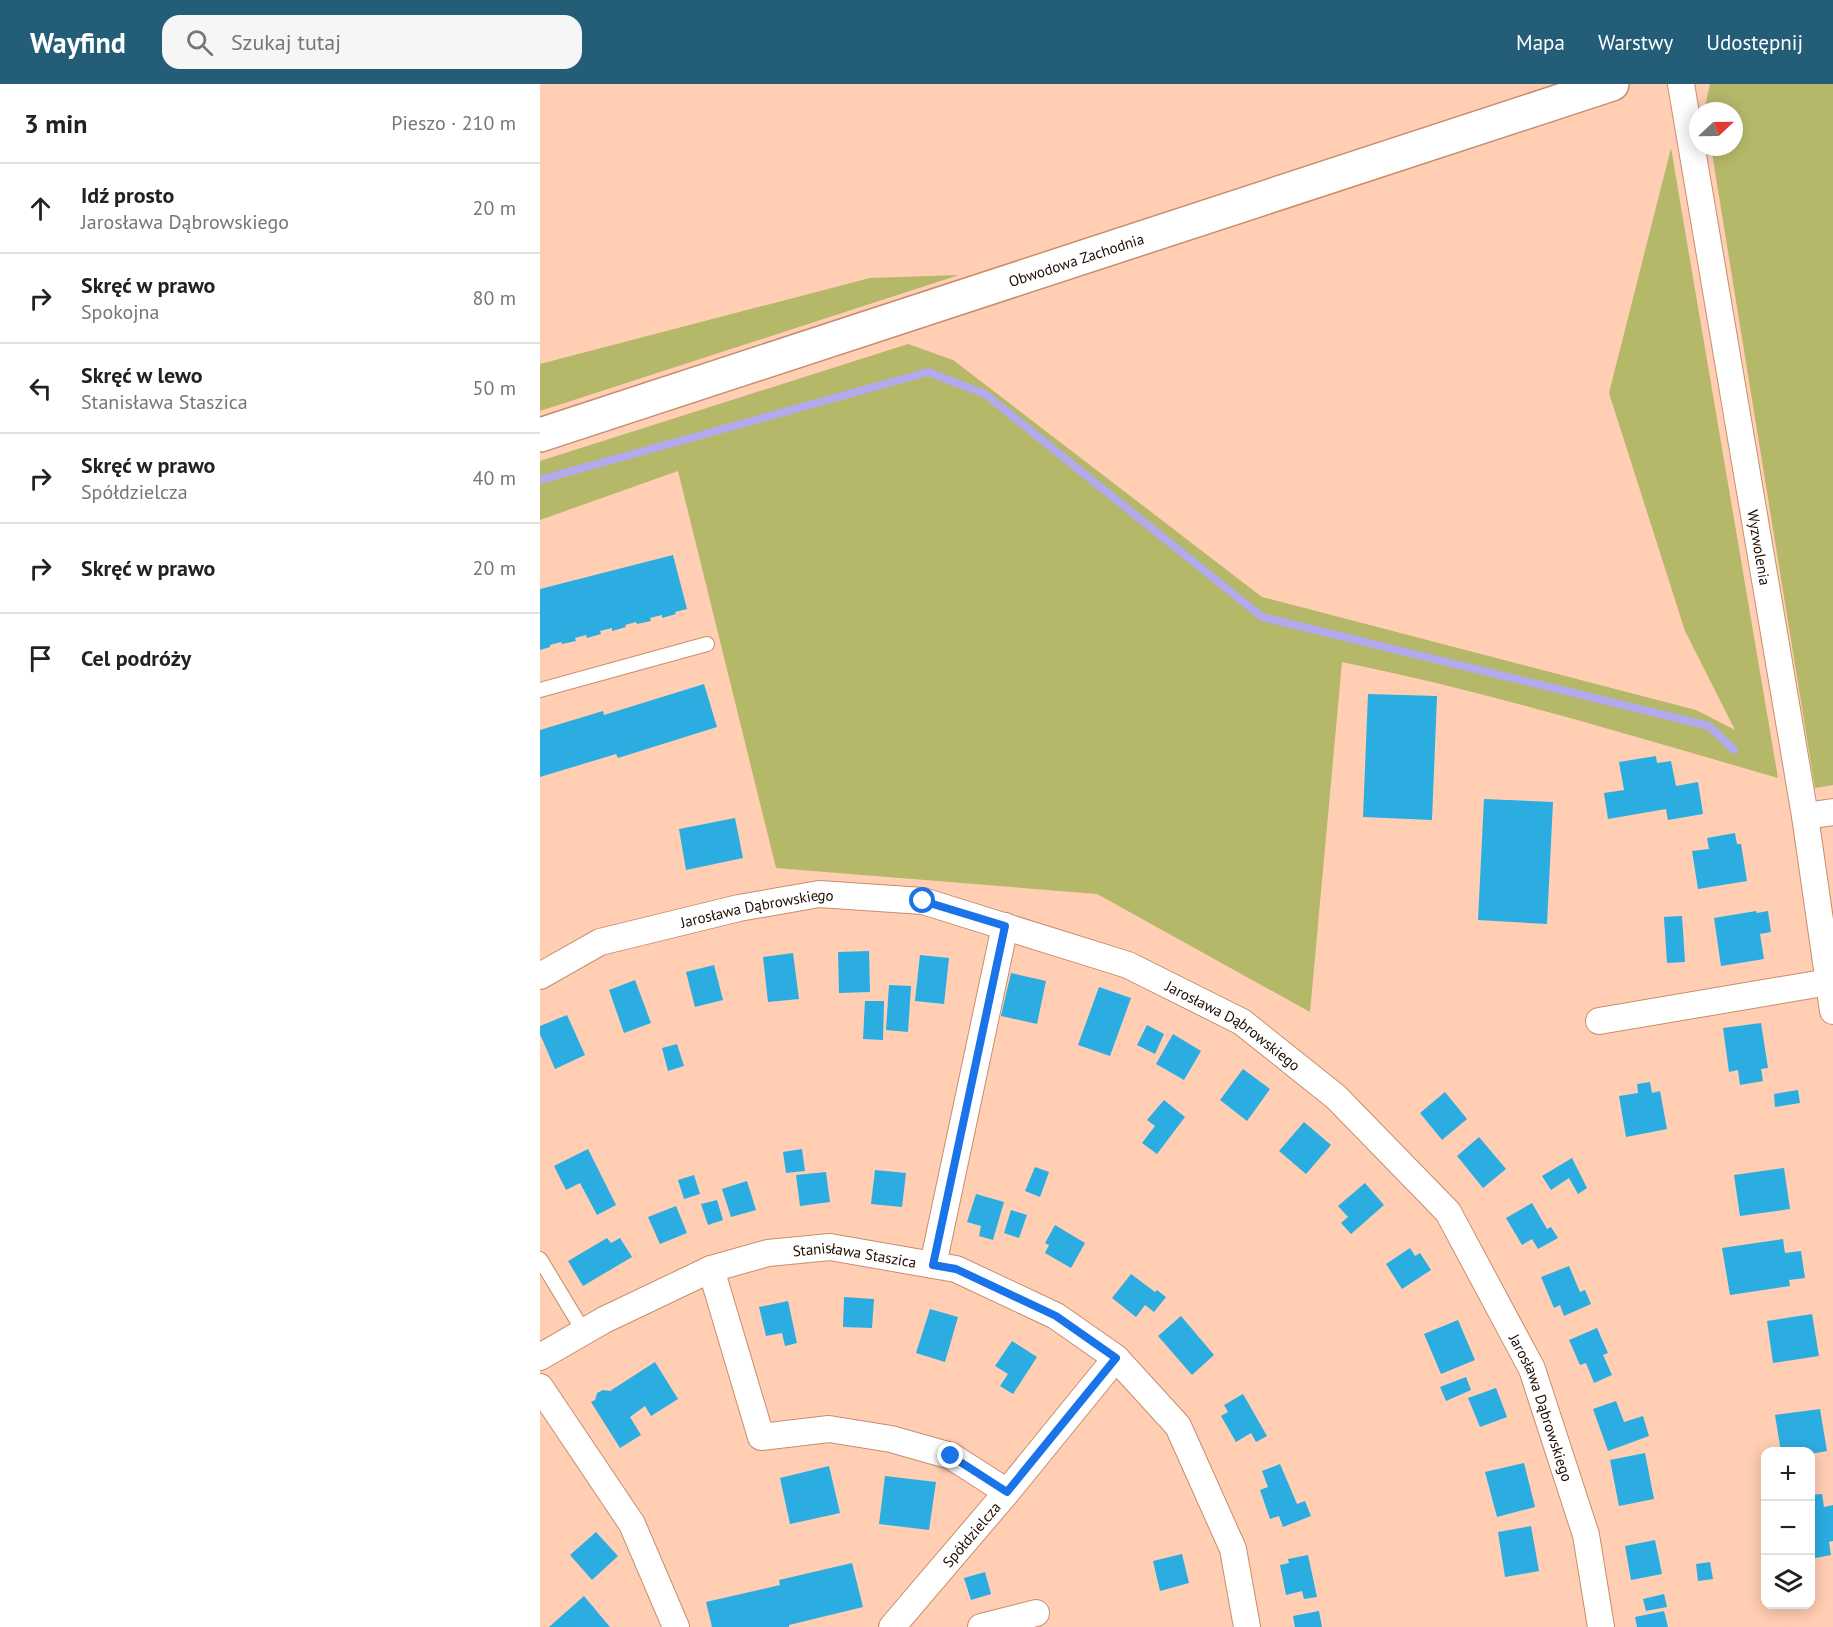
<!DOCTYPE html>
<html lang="pl">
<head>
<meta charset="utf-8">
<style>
	body { margin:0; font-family:"PT Sans",sans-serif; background:#f6f6f6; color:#222 }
	.controls { position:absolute; right:18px; bottom:18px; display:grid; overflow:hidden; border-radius:12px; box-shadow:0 3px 15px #0003 }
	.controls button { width:54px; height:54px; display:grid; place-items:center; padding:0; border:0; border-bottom:2px solid #e0e0e0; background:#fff; color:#222; font:30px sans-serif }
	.compass { position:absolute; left:1149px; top:18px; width:54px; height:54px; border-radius:50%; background:#fff; box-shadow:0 3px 15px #0003; rotate:68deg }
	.stop { position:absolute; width:18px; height:18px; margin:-14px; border:4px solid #1a73e8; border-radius:50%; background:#fff }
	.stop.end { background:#1a73e8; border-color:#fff; box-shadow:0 2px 6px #0008 }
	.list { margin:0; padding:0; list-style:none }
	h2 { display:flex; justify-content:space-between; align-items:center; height:78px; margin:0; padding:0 24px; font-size:26px }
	h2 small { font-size:20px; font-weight:400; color:#767676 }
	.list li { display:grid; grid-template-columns:39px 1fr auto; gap:18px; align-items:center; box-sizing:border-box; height:90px; padding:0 24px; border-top:2px solid #e0e0e0 }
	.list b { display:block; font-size:22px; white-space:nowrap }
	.list p { margin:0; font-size:20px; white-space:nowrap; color:#767676 }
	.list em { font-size:20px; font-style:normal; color:#767676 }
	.icon { flex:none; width:33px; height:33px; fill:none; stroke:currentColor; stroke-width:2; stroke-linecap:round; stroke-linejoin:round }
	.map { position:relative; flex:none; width:1293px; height:1543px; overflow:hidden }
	header { display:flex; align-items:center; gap:36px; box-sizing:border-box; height:84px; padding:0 30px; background:#245d77; color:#fff }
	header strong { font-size:28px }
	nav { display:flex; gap:33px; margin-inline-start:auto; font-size:21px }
	.search { width:420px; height:54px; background:#f6f6f6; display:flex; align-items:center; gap:15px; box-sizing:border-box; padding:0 21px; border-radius:18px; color:#767676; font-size:22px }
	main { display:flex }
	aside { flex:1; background:#fff }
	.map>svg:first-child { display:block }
	.green { fill:#b5b869 }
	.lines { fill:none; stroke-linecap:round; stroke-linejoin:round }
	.stream { stroke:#b3a9ed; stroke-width:8 }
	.building { fill:#2cade1 }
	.lane-casing { stroke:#c78e6d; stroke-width:16 }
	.street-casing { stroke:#c78e6d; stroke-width:28 }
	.secondary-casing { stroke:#c78e6d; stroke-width:36 }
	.lane { stroke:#fff; stroke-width:14 }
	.street { stroke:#fff; stroke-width:26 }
	.secondary { stroke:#fff; stroke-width:33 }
	.route { stroke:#1a73e8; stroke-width:8 }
	.labels { text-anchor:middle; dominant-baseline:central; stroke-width:4.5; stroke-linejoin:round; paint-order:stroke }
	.street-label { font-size:15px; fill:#1e0a01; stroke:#fbfbfb }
</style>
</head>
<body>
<header>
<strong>Wayfind</strong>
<div class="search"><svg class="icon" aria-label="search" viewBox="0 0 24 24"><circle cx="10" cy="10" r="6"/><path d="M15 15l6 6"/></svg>Szukaj tutaj</div>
<nav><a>Mapa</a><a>Warstwy</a><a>Udostępnij</a></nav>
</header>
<main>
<aside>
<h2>3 min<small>Pieszo · 210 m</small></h2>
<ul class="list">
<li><svg class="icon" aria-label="ahead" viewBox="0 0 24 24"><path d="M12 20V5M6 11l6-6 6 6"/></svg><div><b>Idź prosto</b><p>Jarosława Dąbrowskiego</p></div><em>20 m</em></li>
<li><svg class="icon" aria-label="right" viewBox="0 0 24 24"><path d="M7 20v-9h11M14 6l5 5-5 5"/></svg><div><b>Skręć w prawo</b><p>Spokojna</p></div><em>80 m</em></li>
<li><svg class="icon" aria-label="left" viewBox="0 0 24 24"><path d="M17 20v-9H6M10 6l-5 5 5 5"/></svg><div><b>Skręć w lewo</b><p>Stanisława Staszica</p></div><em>50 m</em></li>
<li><svg class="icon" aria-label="right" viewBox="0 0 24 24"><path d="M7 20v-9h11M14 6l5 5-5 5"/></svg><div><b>Skręć w prawo</b><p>Spółdzielcza</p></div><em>40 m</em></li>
<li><svg class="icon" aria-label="right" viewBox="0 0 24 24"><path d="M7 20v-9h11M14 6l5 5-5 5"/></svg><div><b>Skręć w prawo</b></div><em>20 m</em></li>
<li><svg class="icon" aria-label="arrive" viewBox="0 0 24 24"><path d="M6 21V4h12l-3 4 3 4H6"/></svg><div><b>Cel podróży</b></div></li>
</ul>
</aside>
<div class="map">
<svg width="1293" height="1543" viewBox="0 0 1293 1543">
	<rect width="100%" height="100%" fill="#ffceb3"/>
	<g class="green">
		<polygon points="1170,0 1293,0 1293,701 1275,704 1171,63 1194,63 1194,27 1165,27 1165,23"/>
		<path d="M1131,64L1238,694C1093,652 949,608 802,578L770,928L557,810L236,784L138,387L0,436V377L368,260L413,276L722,513L1156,626L1195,646L1145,547L1069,309Z"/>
		<polygon points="419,191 0,327 0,280 330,194"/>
	</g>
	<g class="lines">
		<polyline class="stream" points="0,396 388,288 445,310 722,533 1169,642 1194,666"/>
	</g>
	<g class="building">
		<polygon points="133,471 147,525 135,528 136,530 122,534 122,531 110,534 111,537 97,540 96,538 85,541 86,543 72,547 72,544 60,547 61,550 47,554 46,551 35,554 36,557 22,560 21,558 10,561 10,563 0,566 0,505"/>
		<polygon points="164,600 177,643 78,674 76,670 0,693 0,646 63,627 64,631"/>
		<polygon points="828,610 897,612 892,736 823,733"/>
		<polygon points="1116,672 1117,679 1131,677 1136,702 1158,698 1163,730 1128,736 1126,725 1068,735 1064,709 1084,706 1079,678"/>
		<polygon points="944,715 1013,718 1007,840 938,836"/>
		<polygon points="195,734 203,774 146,786 139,745"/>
		<polygon points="1195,749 1197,760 1201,760 1207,797 1158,805 1152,767 1169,765 1167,754"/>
		<polygon points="1216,827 1217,829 1228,827 1231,848 1220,850 1224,875 1181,882 1174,834"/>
		<polygon points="1142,832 1145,878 1127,879 1124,833"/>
		<polygon points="329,867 330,908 299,909 298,868"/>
		<polygon points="253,869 259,915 228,918 223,873"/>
		<polygon points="380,871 409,874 404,920 375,917"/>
		<polygon points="174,881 183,916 155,923 146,888"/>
		<polygon points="471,889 506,897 497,940 461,932"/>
		<polygon points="95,896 111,939 84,949 69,906"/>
		<polygon points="349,901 371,902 368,948 346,946"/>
		<polygon points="559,903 591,914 570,972 538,961"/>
		<polygon points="325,917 344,917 343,956 323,955"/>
		<polygon points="27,931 45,971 15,985 0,950 0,942"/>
		<polygon points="1221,939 1228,984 1221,985 1223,997 1200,1001 1198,986 1189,988 1183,944"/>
		<polygon points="607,941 624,950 615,970 597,961"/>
		<polygon points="633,950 661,967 644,996 616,980"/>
		<polygon points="137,960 144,982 128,987 122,964"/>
		<polygon points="703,985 730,1005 707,1037 680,1016"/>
		<polygon points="1110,998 1112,1009 1120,1007 1127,1045 1086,1053 1079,1012 1098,1009 1097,1000"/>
		<polygon points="1258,1006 1260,1019 1235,1023 1234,1010"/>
		<polygon points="905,1008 927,1035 902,1056 880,1029"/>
		<polygon points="624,1016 645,1033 617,1070 602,1059 615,1042 607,1036"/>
		<polygon points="764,1038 791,1061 766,1090 739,1067"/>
		<polygon points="939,1053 966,1085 943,1104 917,1072"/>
		<polygon points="48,1065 76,1121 57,1131 40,1099 26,1106 14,1082"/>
		<polygon points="262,1065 265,1087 246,1089 243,1068"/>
		<polygon points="1032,1074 1047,1104 1038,1110 1029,1094 1011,1106 1002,1092"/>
		<polygon points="495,1083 509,1088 500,1113 485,1107"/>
		<polygon points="1244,1084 1250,1125 1200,1132 1194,1091"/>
		<polygon points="335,1086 366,1089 362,1123 331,1120"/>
		<polygon points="286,1088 290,1118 260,1122 256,1091"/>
		<polygon points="154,1091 160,1110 144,1115 138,1096"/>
		<polygon points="207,1097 216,1126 191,1133 182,1105"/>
		<polygon points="825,1099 844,1121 811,1150 801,1139 808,1133 798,1122"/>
		<polygon points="436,1110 464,1118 453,1156 439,1152 441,1142 427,1138"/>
		<polygon points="177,1116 183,1136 168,1141 161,1120"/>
		<polygon points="992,1119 1007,1145 1011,1143 1018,1154 998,1165 992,1155 982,1161 966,1134"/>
		<polygon points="136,1122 147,1149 120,1160 108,1133"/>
		<polygon points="471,1126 487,1131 479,1154 464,1149"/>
		<polygon points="515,1141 545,1159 531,1184 505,1169 509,1161 505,1159"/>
		<polygon points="67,1154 71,1159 80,1154 92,1173 43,1202 28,1177"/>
		<polygon points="1243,1155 1245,1169 1261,1167 1265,1194 1249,1196 1250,1202 1190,1211 1182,1164"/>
		<polygon points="870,1164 875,1172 880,1169 891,1186 862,1205 846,1180"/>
		<polygon points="1029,1182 1040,1208 1045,1206 1051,1220 1024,1232 1020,1221 1014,1224 1001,1193"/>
		<polygon points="591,1190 615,1208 617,1206 626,1213 614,1228 605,1221 596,1233 572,1214"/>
		<polygon points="304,1213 334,1215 332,1244 303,1243"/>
		<polygon points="248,1217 257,1259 245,1262 242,1249 226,1252 219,1223"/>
		<polygon points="390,1225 418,1233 405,1278 376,1269"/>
		<polygon points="1272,1230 1279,1272 1233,1279 1227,1237"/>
		<polygon points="641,1232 674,1271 652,1291 618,1252"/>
		<polygon points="918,1236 935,1276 901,1290 884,1250"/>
		<polygon points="1057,1244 1068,1269 1063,1271 1072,1291 1054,1299 1046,1279 1040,1281 1029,1256"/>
		<polygon points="472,1257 497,1273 473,1310 460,1302 468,1290 455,1282"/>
		<polygon points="115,1278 138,1315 111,1332 105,1322 90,1333 101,1351 80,1364 51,1318 55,1316 57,1309 63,1306 70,1307"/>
		<polygon points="926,1293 931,1306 906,1317 900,1303"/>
		<polygon points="956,1304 967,1333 940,1343 928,1314"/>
		<polygon points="703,1310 727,1352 716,1358 711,1349 696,1358 681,1332 688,1328 684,1321"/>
		<polygon points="1076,1317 1084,1338 1103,1332 1109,1352 1068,1367 1053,1325"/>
		<polygon points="1280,1325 1287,1367 1270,1370 1270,1368 1241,1368 1235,1331"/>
		<polygon points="1105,1369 1114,1415 1079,1422 1070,1376"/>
		<polygon points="984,1379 995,1423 957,1433 945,1388"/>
		<polygon points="740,1380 757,1420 765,1417 771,1432 743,1443 739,1432 730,1435 720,1406 728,1403 722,1387"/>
		<polygon points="289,1382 300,1429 250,1440 240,1394"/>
		<polygon points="345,1392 396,1398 389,1446 339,1440"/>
		<polygon points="1282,1410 1284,1423 1293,1421 1293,1457 1289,1458 1291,1471 1270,1475 1270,1411"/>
		<polygon points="991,1442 999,1487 965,1493 958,1448"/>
		<polygon points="56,1448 78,1472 52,1496 30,1471"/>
		<polygon points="1115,1456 1122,1490 1091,1496 1085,1462"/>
		<polygon points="642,1470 649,1499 620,1507 613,1477"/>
		<polygon points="768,1471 777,1513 764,1515 762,1507 746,1511 740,1481 749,1479 748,1475"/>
		<polygon points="1170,1478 1173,1495 1158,1497 1156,1480"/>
		<polygon points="312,1479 323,1523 249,1541 249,1543 172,1543 166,1518 240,1501 239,1496"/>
		<polygon points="445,1488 451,1510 431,1516 424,1494"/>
		<polygon points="1124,1510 1127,1523 1106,1527 1103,1515"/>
		<polygon points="44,1512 70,1543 9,1543"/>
		<polygon points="779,1527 782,1543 755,1543 753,1532"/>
		<polygon points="1124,1527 1128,1543 1097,1543 1095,1533"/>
	</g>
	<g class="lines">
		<g class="lane-casing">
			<g id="lane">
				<polyline points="0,606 167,560"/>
				<polyline points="0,1175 44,1248"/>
			</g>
		</g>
		<g class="street-casing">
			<g id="street">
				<path id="s1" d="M1141,0L1265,732L1293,927"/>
				<polyline points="1265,732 1293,728"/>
				<path id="s2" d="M0,892L60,858L199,824L279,810L383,817L588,881L702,938L796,1013L908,1128L992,1285L1046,1451L1061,1543"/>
				<polyline points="1059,937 1289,898"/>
				<polyline points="393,1181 465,842"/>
				<polyline points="171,1185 221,1353 289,1345 351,1355 411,1372 467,1408"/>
				<path id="s3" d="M0,1273L64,1236L171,1185L228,1169L290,1163L416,1185L516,1232L576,1274L638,1342L693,1465L707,1543"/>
				<polyline points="0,1303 92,1440 136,1543"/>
				<path id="s4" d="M352,1543L467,1408L576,1274"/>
				<polyline points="441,1543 496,1529"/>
			</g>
		</g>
		<g class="secondary-casing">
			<g id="secondary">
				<path id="s5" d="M0,351L1072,0"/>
			</g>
		</g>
		<use href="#lane" class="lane"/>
		<use href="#street" class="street"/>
		<use href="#secondary" class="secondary"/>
	</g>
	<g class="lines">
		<polyline class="route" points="383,817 465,842 393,1181 416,1185 516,1232 576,1274 467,1408 411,1372"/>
	</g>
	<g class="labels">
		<g class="street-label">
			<text stroke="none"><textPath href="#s5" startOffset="564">Obwodowa Zachodnia</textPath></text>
			<text stroke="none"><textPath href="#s1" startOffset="470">Wyzwolenia</textPath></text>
			<text stroke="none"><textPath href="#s2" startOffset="230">Jarosława Dąbrowskiego</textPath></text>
			<text stroke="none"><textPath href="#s2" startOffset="734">Jarosława Dąbrowskiego</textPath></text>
			<text stroke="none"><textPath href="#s3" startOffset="339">Stanisława Staszica</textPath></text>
			<text stroke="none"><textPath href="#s2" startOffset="1238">Jarosława Dąbrowskiego</textPath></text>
			<text stroke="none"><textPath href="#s4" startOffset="122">Spółdzielcza</textPath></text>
		</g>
	</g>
</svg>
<div class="controls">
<button>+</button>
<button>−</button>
<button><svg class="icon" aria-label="layers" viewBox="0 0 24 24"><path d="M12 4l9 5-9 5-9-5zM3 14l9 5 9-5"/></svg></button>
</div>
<svg class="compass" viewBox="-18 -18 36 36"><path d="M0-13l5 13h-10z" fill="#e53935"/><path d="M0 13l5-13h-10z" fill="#767676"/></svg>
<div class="stop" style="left:383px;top:817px"></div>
<div class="stop end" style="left:411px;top:1372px"></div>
</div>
</main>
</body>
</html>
